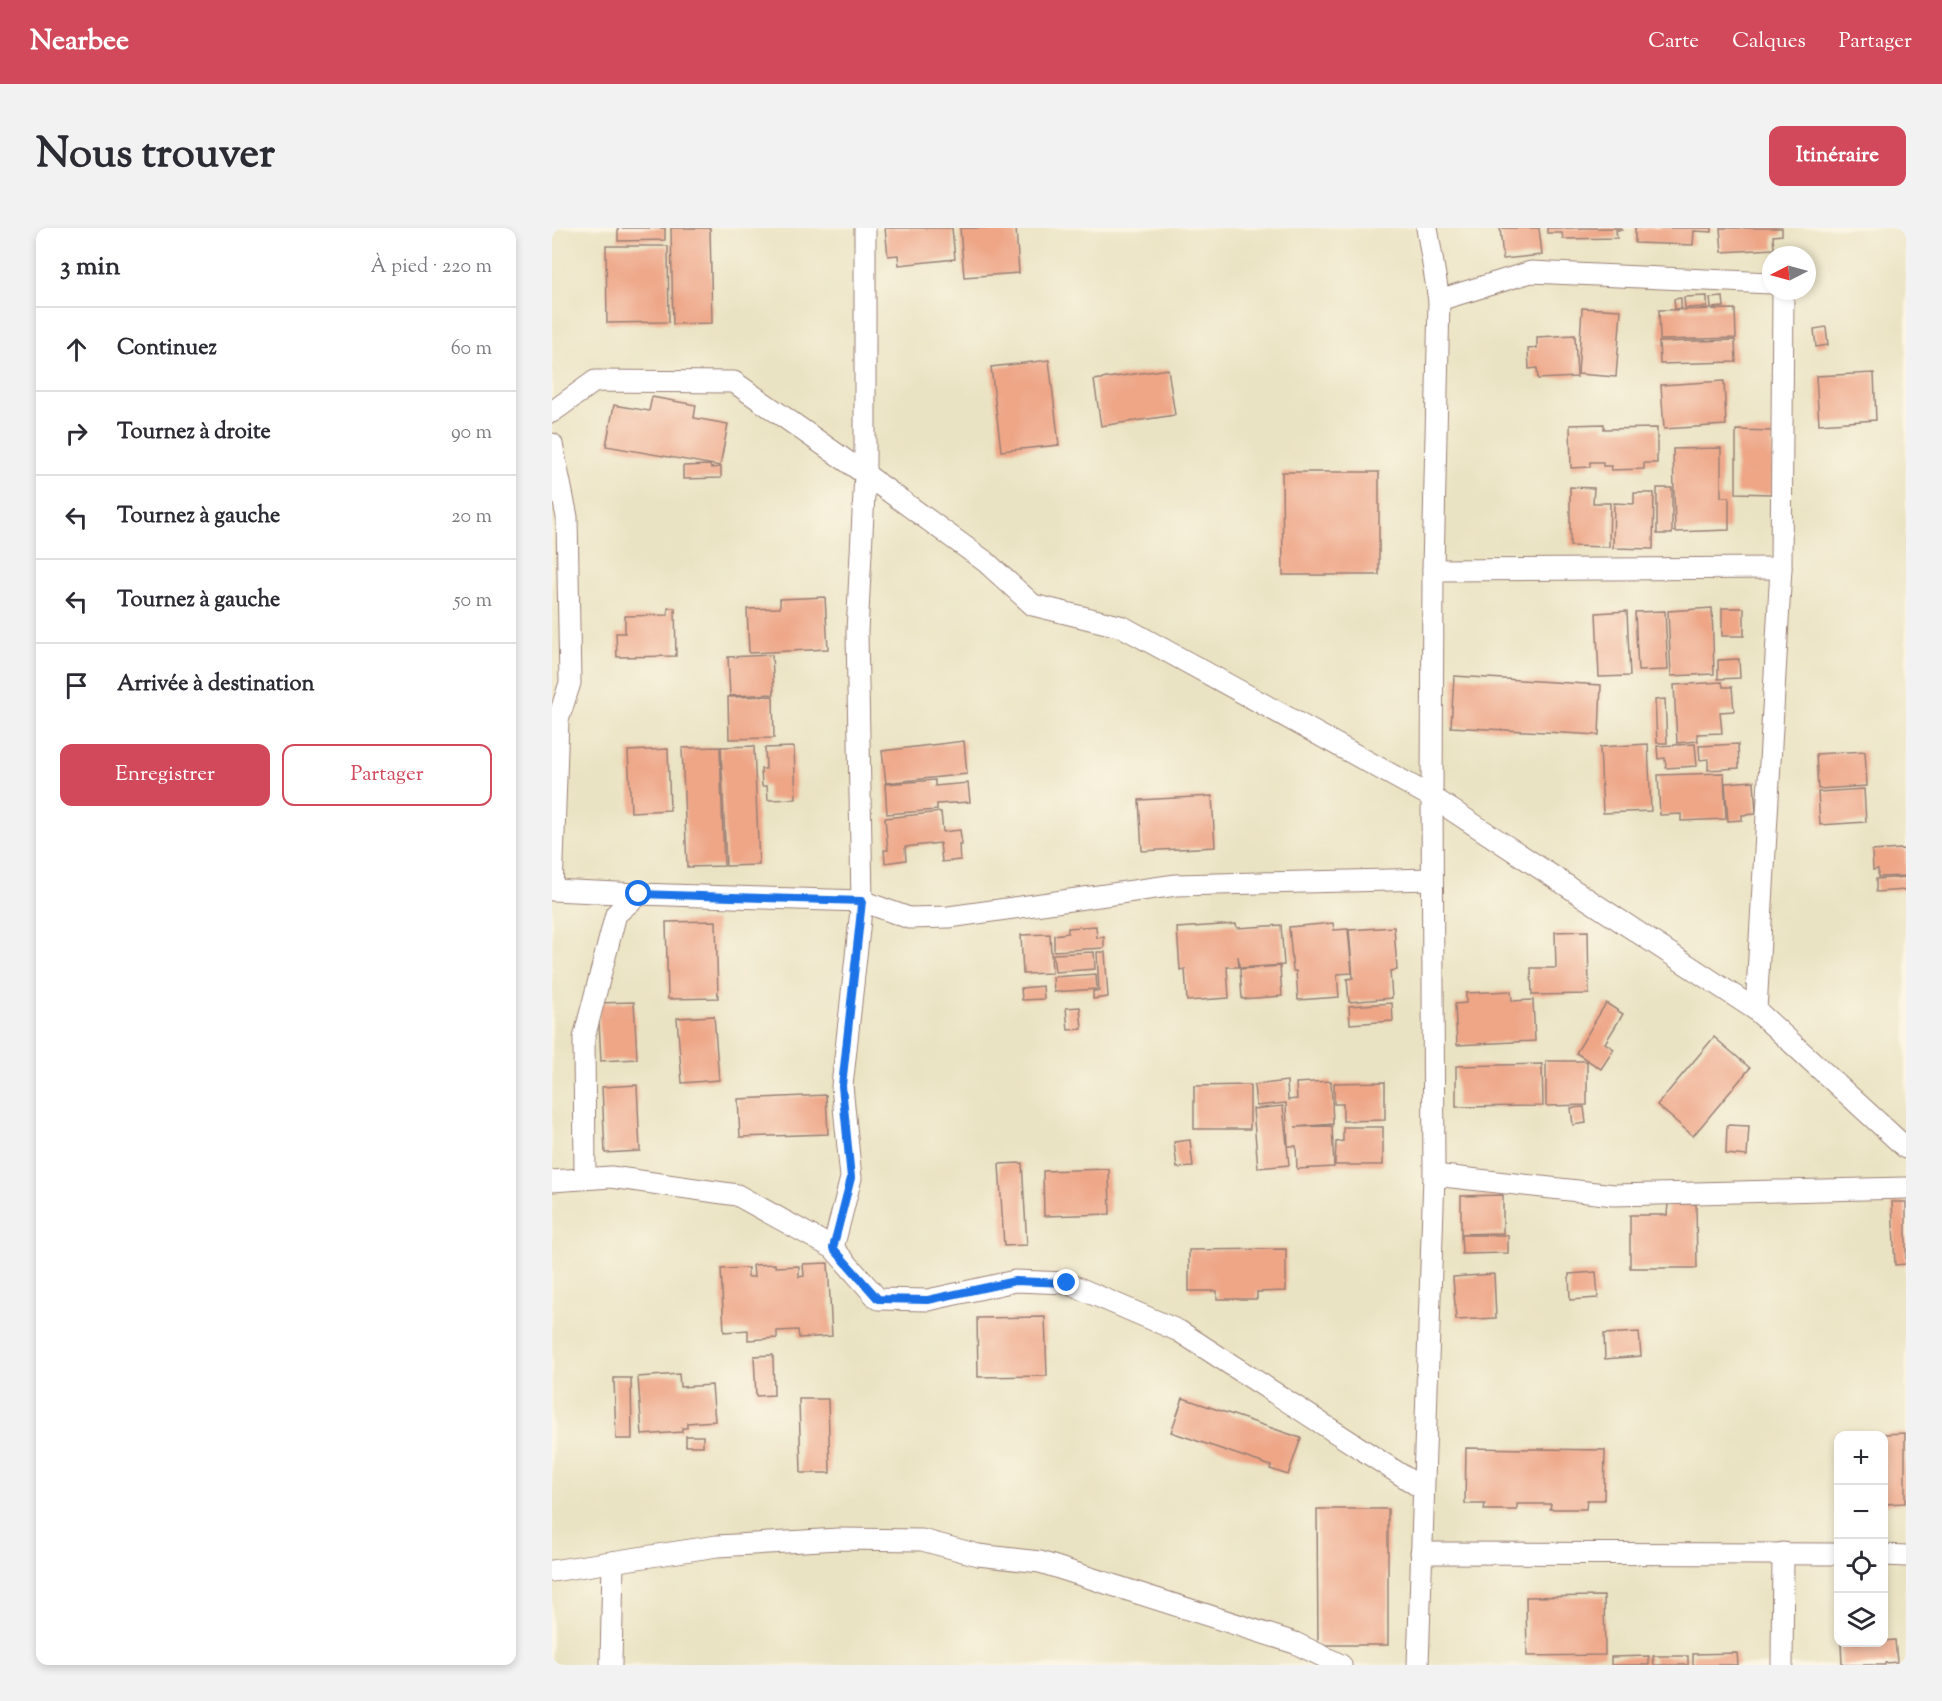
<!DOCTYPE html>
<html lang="fr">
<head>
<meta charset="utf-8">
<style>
	body { margin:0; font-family:"Sorts Mill Goudy",serif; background:#f2f2f3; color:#2b2b33 }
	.controls { position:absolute; right:18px; bottom:18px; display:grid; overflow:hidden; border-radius:12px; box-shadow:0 3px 9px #0003 }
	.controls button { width:54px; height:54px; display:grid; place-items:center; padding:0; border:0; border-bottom:2px solid #e1e1e2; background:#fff; color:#2b2b33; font:30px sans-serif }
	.compass { position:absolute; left:1210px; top:18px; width:54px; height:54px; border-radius:50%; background:#fff; box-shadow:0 3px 9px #0003; rotate:264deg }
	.stop { position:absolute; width:18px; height:18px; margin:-14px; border:4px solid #1a73e8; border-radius:50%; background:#fff }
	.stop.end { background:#1a73e8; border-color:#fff; box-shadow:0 2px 6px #0008 }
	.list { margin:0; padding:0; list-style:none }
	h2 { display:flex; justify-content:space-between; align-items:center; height:78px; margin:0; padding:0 24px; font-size:26px }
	h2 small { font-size:20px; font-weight:400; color:#7c7c81 }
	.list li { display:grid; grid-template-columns:39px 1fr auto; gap:18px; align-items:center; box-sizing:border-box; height:84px; padding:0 24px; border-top:2px solid #e1e1e2 }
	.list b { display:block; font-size:22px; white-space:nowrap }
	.list em { font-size:20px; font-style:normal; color:#7c7c81 }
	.actions { display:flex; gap:12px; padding:18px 24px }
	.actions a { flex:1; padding:14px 0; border:2px solid #d1495b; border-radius:12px; text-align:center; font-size:21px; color:#d1495b }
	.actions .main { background:#d1495b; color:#fff }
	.icon { flex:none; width:33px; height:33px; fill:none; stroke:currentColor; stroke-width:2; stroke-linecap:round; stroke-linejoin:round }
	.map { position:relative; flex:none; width:1354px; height:1437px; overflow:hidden; border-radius:12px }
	header { display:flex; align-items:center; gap:36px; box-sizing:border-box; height:84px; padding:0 30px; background:#d1495b; color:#fff }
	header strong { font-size:28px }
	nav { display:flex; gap:33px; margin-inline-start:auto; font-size:21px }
	.intro { display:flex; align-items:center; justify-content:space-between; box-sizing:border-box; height:144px; padding:0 36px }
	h1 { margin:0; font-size:42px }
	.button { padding:15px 27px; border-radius:12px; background:#d1495b; color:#fff; font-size:21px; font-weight:700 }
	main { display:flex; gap:36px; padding:0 36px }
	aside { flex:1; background:#fff; border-radius:12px; box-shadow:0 3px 9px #0003 }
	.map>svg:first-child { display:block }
	.building { fill:#eea687 }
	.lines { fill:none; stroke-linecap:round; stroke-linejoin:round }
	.street-casing { stroke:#9a8177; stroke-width:23 }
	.street { stroke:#fff; stroke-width:21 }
	.route { stroke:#1a73e8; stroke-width:8 }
</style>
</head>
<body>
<header>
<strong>Nearbee</strong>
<nav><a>Carte</a><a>Calques</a><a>Partager</a></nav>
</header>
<div class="intro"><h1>Nous trouver</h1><a class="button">Itinéraire</a></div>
<main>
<aside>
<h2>3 min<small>À pied · 220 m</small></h2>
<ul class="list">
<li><svg class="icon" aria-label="ahead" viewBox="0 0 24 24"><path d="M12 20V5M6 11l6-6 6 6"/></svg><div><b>Continuez</b></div><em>60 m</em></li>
<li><svg class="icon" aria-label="right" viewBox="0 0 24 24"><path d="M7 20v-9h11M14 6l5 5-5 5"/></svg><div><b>Tournez à droite</b></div><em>90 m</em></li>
<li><svg class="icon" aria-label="left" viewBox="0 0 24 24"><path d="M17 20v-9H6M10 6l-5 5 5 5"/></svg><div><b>Tournez à gauche</b></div><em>20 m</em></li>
<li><svg class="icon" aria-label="left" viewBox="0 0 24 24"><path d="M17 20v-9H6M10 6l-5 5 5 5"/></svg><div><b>Tournez à gauche</b></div><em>50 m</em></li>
<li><svg class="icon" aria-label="arrive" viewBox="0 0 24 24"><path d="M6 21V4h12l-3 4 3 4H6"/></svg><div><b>Arrivée à destination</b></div></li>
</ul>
<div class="actions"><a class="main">Enregistrer</a><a>Partager</a></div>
</aside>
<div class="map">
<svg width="1354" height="1437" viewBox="0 0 1354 1437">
	<rect width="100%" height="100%" fill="#fcf5e5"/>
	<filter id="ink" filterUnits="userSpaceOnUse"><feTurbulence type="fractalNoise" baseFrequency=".0167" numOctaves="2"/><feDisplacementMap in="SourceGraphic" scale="12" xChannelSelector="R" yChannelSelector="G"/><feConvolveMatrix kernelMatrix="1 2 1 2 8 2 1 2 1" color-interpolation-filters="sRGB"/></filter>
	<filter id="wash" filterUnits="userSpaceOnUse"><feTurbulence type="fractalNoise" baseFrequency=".008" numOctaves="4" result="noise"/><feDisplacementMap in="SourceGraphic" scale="24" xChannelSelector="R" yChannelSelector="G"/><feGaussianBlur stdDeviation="1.35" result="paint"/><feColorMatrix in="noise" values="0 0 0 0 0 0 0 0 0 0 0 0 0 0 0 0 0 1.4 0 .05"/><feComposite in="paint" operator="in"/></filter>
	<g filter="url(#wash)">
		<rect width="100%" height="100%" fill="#eae3c3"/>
		<g id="blocks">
			<g class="building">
				<polygon points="66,0 113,0 113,12 66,13"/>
				<polygon points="119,0 158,0 160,95 121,96"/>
				<polygon points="333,0 400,0 403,31 347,37 346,27 336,28"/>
				<polygon points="408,0 464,0 467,45 412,49"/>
				<polygon points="948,0 987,0 990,27 951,31"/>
				<polygon points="995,0 1069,0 1070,2 1064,2 1065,10 1011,11 1010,5 995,5"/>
				<polygon points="1083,0 1160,0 1160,4 1142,3 1141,17 1083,15"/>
				<polygon points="1168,0 1230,0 1230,7 1221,8 1222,21 1170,24"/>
				<polygon points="54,18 116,18 117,94 55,95"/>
				<polygon points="1155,68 1155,79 1133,80 1132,69"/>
				<polygon points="1171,69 1172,79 1159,80 1158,70"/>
				<polygon points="1129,70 1129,80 1123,81 1122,71"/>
				<polygon points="1030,80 1069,82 1064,149 1026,146"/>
				<polygon points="1183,81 1184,110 1108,112 1107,82"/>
				<polygon points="1274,99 1276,117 1264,119 1262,101"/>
				<polygon points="1023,107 1025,149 986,151 985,140 977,141 976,121 985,120 985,109"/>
				<polygon points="1183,112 1184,134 1108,136 1107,114"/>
				<polygon points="497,132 507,217 449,223 439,139"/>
				<polygon points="616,141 623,187 549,198 542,152"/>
				<polygon points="1322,145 1324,192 1267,196 1264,148"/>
				<polygon points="1172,153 1174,197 1112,201 1109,157"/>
				<polygon points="100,169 144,177 142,190 176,196 168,238 54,218 62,177 97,183"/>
				<polygon points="1052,196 1052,201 1105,200 1105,235 1092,235 1092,241 1059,242 1060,238 1051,238 1051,234 1038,234 1038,239 1019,240 1018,197"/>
				<polygon points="1184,202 1221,203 1220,266 1184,265"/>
				<polygon points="1169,220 1169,269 1177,269 1177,302 1123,304 1121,221"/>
				<polygon points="158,237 159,240 169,239 169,250 131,251 131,238"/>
				<polygon points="730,244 827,244 827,347 731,347"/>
				<polygon points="1018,259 1042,260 1041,275 1058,275 1057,319 1018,318"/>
				<rect x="1105" y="260" width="15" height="46"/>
				<polygon points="1082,265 1102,265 1101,321 1061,320 1062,275 1082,276"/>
				<polygon points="273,369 276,421 197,425 195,381 228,380 228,371"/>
				<polygon points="116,380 123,380 124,428 65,429 64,405 73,405 73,388 116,387"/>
				<polygon points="1160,380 1162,446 1119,448 1116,383"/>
				<rect x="1170" y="380" width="22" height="28"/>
				<polygon points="1075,383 1078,448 1047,449 1044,385"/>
				<polygon points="1113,383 1116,442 1086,443 1083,384"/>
				<polygon points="220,427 222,466 178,468 176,429"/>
				<polygon points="1187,431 1188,450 1166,451 1166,432"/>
				<polygon points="902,448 1049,457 1047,507 899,499"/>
				<polygon points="1170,454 1171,459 1180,459 1182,483 1168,484 1170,505 1145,506 1146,513 1125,515 1122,457"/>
				<polygon points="221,468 222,510 177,511 176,469"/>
				<polygon points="1113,471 1115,515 1105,515 1103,472"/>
				<polygon points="412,513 415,546 334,555 330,523"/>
				<polygon points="1096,516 1099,583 1051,585 1048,519"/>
				<polygon points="1143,516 1145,538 1114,540 1113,530 1106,531 1105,518"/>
				<polygon points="1186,516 1187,540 1156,542 1156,531 1148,532 1147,518"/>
				<polygon points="202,518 207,637 174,638 169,519"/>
				<polygon points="168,519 172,638 135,639 130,520"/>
				<polygon points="242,519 244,571 216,572 215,558 210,558 209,541 214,541 213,520"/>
				<polygon points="116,521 118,582 79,584 76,523"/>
				<polygon points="1313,523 1315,558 1266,561 1264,526"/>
				<polygon points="1172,545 1174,591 1129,593 1129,586 1108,587 1106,547"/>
				<polygon points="383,552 383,558 416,555 418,574 385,576 385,582 335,586 333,556"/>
				<polygon points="1202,553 1204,586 1190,587 1190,592 1176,593 1173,555"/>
				<polygon points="1312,561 1314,594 1268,597 1266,564"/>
				<polygon points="660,568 663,619 590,623 587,572"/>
				<polygon points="389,584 391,604 408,602 410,617 407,617 408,632 390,634 388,615 353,619 354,632 333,635 332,622 336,622 333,590"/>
				<polygon points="1349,621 1354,622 1354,648 1326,649 1326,641 1321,642 1320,623"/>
				<polygon points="1354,649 1354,662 1324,664 1324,651"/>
				<polygon points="164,693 166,770 116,771 114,694"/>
				<polygon points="781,695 782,702 796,701 800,745 785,746 787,769 746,772 744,743 741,743 737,699"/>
				<polygon points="684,696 685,700 729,697 732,737 688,740 686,728 687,739 675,739 677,770 635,773 633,741 628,742 625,700"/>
				<polygon points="544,698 545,710 552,709 552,720 502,723 502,707 516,705 516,700"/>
				<polygon points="842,699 845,742 838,743 840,770 797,774 795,751 801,750 797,702"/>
				<polygon points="1036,703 1037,766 980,767 979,740 1004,740 1003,704"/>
				<polygon points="498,706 500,745 471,746 469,707"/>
				<polygon points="542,724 543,741 503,744 501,726"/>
				<polygon points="545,724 553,724 556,769 541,771 541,763 547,763"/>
				<polygon points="728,738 730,768 690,771 688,741"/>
				<polygon points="544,746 545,761 502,764 501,749"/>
				<polygon points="491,758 492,771 470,772 469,760"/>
				<polygon points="959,763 960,773 981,772 983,813 905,817 903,776 914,775 914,765"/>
				<polygon points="82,774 85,831 49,833 46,775"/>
				<polygon points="840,775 841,793 798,796 797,778"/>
				<polygon points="1054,775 1071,786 1053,815 1062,821 1049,841 1024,825"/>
				<polygon points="528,779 530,801 516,802 514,780"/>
				<polygon points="162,788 167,852 130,855 125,790"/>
				<polygon points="1162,809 1198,840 1141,908 1105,877"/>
				<polygon points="994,833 1035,833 1035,877 994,878"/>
				<polygon points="990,836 991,878 904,879 904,838"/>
				<polygon points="735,853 736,872 745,871 744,855 779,853 781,896 743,899 780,898 782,939 745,941 744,918 736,918 734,875 704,878 702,857"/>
				<polygon points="833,854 833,892 791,893 791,876 782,876 782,855"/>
				<polygon points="85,857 88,923 53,925 50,859"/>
				<polygon points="698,857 698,901 642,901 642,858"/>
				<polygon points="274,867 276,906 188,909 186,871"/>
				<polygon points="731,878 737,937 706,940 701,881"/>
				<polygon points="1032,879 1034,895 1021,897 1019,880"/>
				<polygon points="1175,897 1197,898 1195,928 1174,926"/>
				<polygon points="791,899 831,899 831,937 783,937 784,914 791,913"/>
				<polygon points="638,912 641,939 625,940 622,914"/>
				<polygon points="470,935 475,1017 452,1018 447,936"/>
				<polygon points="557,941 558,986 492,988 491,943"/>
				<polygon points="951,967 951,1005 909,1006 909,968"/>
				<polygon points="1340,974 1354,974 1354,1036 1343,1037"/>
				<polygon points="1116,976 1144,976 1145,1040 1078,1040 1078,987 1115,987"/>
				<polygon points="909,1007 956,1007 956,1025 910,1026"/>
				<polygon points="734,1021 734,1063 705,1064 705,1071 665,1071 665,1063 637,1063 637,1022"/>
				<polygon points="276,1035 280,1108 247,1110 246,1102 225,1103 225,1110 196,1112 196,1102 172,1104 169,1041 196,1040 196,1049 202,1049 201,1037 223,1036 223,1039 247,1038 247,1049 252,1048 251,1036"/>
				<polygon points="1044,1044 1046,1070 1018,1072 1017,1046"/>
				<polygon points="942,1046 944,1090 904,1092 901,1049"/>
				<polygon points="493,1089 495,1148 426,1149 425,1090"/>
				<polygon points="1087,1104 1089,1128 1053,1131 1052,1106"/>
				<polygon points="221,1127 222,1167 204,1168 202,1128"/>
				<polygon points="127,1146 128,1159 160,1157 163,1193 135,1195 135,1200 130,1200 130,1204 90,1207 86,1149"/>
				<polygon points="62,1150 79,1150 80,1211 64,1211"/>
				<polygon points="631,1170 749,1210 736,1247 718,1241 719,1238 619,1204"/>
				<polygon points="247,1171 276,1171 278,1245 249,1245"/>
				<polygon points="1353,1205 1353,1275 1332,1276 1332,1206"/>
				<rect x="134" y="1208" width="17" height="10"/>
				<polygon points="914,1220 1053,1222 1052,1272 1035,1272 1034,1281 998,1281 999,1276 965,1276 965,1282 932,1282 933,1276 913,1276"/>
				<polygon points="765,1281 836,1281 836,1417 766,1417"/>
				<polygon points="1052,1368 1053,1427 975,1428 974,1369"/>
				<polygon points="1343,1412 1345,1434 1333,1435 1333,1437 1290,1437 1289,1415 1332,1414 1332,1413"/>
				<polygon points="1185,1425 1186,1437 1141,1437 1141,1426"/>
				<polygon points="1097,1428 1097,1437 1059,1437 1059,1429"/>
				<polygon points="1101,1428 1136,1428 1136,1437 1102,1437"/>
			</g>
		</g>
	</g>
	<g filter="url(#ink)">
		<use href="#blocks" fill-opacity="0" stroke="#9a8177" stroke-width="1.5"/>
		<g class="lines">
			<g class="street-casing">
				<g id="street">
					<polyline points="887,72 979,44 1219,55"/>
					<polyline points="0,184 43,153 182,154 313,246 434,334 481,377 571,399 880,569 1204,782 1354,920"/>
					<polyline points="0,216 15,289 18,455 6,492 0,662 87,666"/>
					<polyline points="881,342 1229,340"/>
					<polyline points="1204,782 1229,340 1231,63"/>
					<polyline points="882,947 1062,967 1354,960"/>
					<polyline points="33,950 32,810 64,686 87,666 310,673 357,690 397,689 624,657 880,651"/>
					<polyline points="0,953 59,949 185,967 281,1020 326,1071 376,1072 463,1053 515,1055 627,1103 871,1261"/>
					<polyline points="281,1020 299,950 290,858 310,673 305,404 313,246 313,0"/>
					<polyline points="869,1325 1286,1326"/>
					<polyline points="1332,1327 1354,1328"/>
					<polyline points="0,1343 165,1318 287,1311 370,1312 426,1327 488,1334 743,1415 789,1437"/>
					<polyline points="59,1437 61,1334"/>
					<polyline points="866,1437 882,947 880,569 881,342 887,72 875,0"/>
					<polyline points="1230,1437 1231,1325"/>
				</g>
			</g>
			<use href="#street" class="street"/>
		</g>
	</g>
	<g class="lines" filter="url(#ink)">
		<polyline class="route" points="87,666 310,673 290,858 299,950 281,1020 326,1071 376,1072 463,1053 515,1055"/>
	</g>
</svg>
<div class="controls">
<button>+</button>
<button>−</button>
<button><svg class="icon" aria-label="locate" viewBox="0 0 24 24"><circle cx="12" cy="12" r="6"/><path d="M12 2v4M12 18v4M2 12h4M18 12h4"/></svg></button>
<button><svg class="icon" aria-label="layers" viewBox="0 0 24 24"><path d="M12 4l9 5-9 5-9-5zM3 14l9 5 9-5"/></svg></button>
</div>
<svg class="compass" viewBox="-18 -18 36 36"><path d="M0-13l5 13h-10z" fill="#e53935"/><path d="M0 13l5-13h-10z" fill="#7c7c81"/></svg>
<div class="stop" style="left:87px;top:666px"></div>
<div class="stop end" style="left:515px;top:1055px"></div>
</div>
</main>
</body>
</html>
